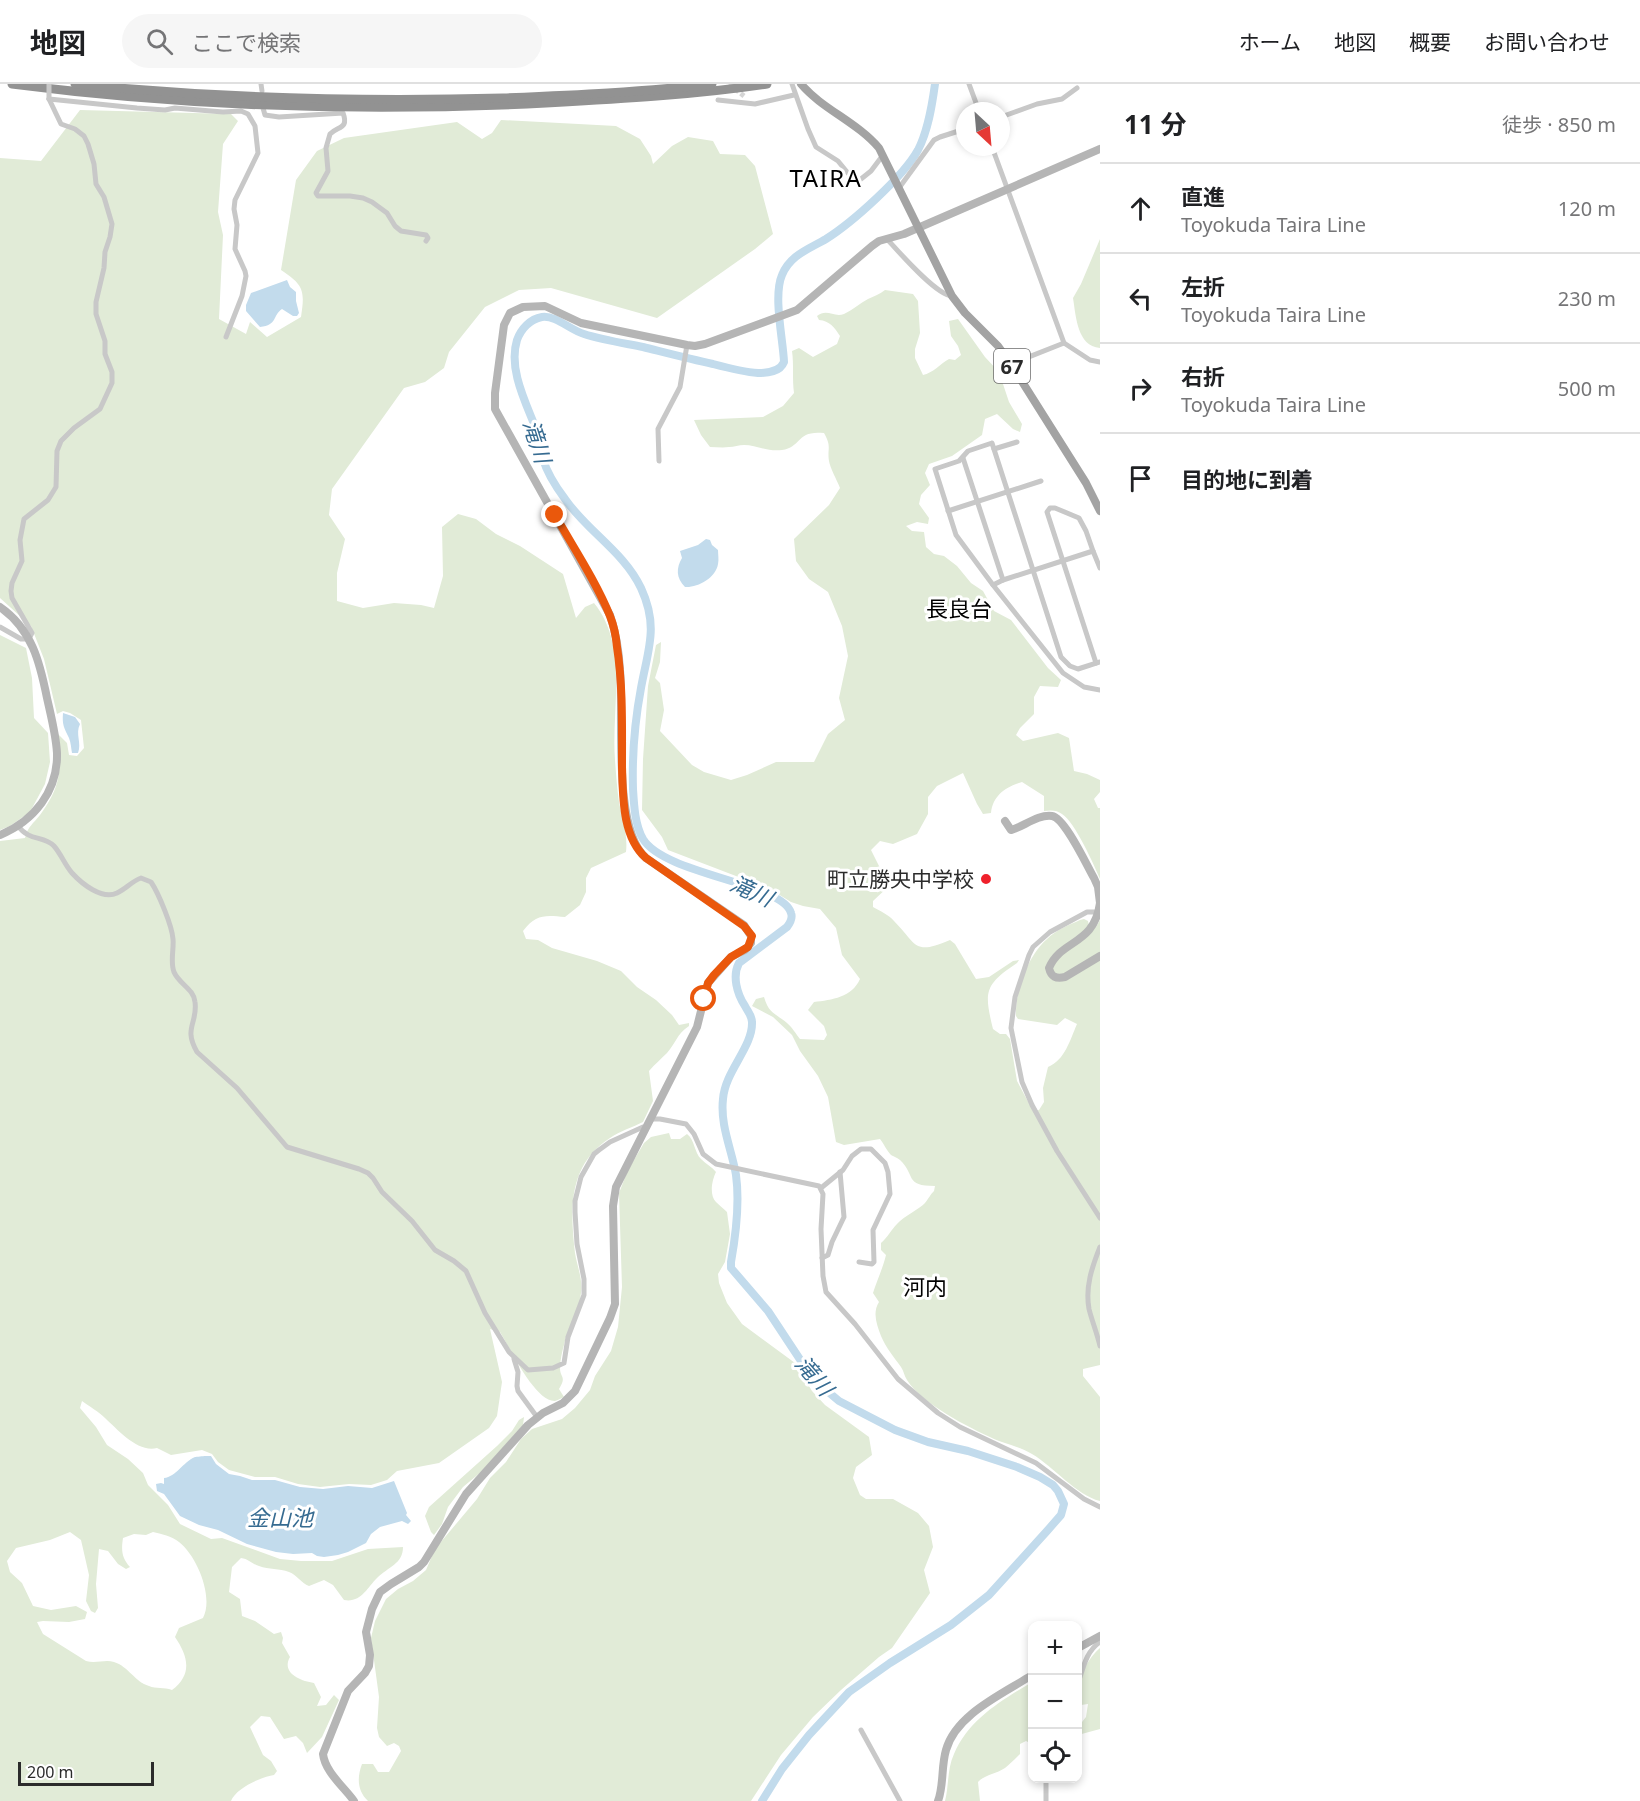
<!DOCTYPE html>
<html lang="ja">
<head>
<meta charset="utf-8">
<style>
	body { margin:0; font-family:"Noto Sans","Noto Sans JP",sans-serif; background:#f6f6f6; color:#202124 }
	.controls { position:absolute; right:18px; bottom:18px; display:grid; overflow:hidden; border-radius:12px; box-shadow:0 3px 9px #0003 }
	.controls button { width:54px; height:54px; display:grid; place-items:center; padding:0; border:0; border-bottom:2px solid #e0e0e0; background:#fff; color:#202124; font:30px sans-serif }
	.compass { position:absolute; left:956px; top:18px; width:54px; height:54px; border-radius:50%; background:#fff; box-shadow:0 3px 9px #0003; rotate:154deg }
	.scale { position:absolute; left:18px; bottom:15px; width:136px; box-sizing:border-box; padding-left:6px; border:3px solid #2b2b2b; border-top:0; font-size:16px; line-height:21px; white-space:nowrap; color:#2b2b2b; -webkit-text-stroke:4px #fff; paint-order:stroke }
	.stop { position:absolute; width:18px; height:18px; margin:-14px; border:4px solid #ea580c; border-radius:50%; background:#fff }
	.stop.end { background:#ea580c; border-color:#fff; box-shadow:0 2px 6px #0008 }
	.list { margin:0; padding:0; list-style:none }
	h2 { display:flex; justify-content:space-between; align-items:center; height:78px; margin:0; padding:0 24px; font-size:26px }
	h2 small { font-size:20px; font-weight:400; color:#757577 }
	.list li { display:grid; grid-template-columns:39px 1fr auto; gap:18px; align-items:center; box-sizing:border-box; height:90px; padding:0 24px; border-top:2px solid #e0e0e0 }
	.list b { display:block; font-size:22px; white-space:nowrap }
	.list p { margin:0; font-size:20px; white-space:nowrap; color:#757577 }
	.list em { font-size:20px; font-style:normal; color:#757577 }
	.icon { flex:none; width:33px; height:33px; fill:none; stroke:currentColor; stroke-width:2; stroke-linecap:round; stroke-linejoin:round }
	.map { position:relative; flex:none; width:1100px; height:1717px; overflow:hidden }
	header { display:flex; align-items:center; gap:36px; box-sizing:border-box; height:84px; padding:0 30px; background:#fff; border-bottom:2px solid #e0e0e0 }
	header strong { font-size:28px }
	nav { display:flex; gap:33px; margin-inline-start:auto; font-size:21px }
	.search { width:420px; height:54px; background:#f6f6f6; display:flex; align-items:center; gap:15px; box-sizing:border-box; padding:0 21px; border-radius:33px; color:#757577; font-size:22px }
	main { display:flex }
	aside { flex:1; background:#fff }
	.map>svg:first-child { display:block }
	.green { fill:#e1ebd7; fill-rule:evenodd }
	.water { fill:#c2dbec }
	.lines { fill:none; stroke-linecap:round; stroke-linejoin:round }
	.river { stroke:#c2dbec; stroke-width:8 }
	.street-tunnel { stroke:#d5d5d5; stroke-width:5; stroke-dasharray:5 2.5; stroke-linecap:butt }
	.street { stroke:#c8c8c8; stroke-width:5 }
	.secondary { stroke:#b5b5b5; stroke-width:8 }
	.primary { stroke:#a3a3a3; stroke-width:8 }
	.highway { stroke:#929292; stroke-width:9 }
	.street-bridge { stroke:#c8c8c8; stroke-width:5 }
	.route { stroke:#ea580c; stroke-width:8 }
	.poi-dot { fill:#ef212b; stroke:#fff; stroke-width:2 }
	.labels { text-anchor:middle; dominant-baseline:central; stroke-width:6; stroke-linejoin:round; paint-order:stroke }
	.shield { fill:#fff; stroke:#6b6b6b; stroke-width:1.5 }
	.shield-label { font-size:20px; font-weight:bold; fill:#2b2b2b }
	.poi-label { font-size:21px; fill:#2b2b2b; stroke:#fff; text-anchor:end }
	.water-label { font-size:22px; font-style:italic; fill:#366b91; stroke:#fff }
	.neighbourhood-label { font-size:22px; fill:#000; stroke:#fff }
	.quarter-label { font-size:24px; letter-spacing:1.5px; fill:#000; stroke:#fff }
</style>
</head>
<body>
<header>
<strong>地図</strong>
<div class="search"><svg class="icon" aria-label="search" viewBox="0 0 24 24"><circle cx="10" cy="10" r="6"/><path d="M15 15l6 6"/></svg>ここで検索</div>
<nav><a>ホーム</a><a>地図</a><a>概要</a><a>お問い合わせ</a></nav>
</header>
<main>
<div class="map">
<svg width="1100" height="1717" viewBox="0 0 1100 1717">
	<rect width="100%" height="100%" fill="#fff"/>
	<g class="green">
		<path d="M80,26L231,30L238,37L223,60L218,128L223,151L219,235L246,250L250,238L267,253L301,233C305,207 304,201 281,186L296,96L317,67L344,54L457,38L482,55L492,49L501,36L616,42L640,55L651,72L653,80L672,62L688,53L713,57L720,70L745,71L755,82L773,150L755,165L657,234L551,204L519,206L485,223L449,268L444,284L425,298L404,304L332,405L329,431L345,455L337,489V517L363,524L394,519L421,521L434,524L443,492L442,443L458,430L476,435L496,450L520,462L563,490L576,534L585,523L594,519C629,562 611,625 615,676C616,690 617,704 619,718C622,734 628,750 626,768L591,784L586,794V808L580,821L565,833C545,831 536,830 523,847L526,855L538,856L552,864L597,877L621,887L637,903L656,916L672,931L679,941L689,939V942C676,951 676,959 667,969C661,975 655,980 649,987L653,1017L643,1038C633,1043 620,1047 610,1054C568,1081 570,1125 575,1169C577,1182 583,1195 581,1209C580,1227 567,1244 564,1261C562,1268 560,1277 560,1284C560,1294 567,1292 559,1305L564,1313C561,1314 559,1316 555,1317C535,1318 510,1264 500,1248L490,1245L502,1298L497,1332L489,1344L439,1379L397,1387L387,1396L371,1401L349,1400L320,1403L298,1400L275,1393H255L229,1386L218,1378L212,1370L202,1366L171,1371L157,1364C138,1369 118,1346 105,1334C99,1328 89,1322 82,1317L80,1324L96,1343L107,1361L128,1375L143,1389L148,1401L168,1421L180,1440L211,1455L222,1454L280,1475L301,1477H332L368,1465L403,1463C403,1480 388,1483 377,1494C367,1504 361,1519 344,1516L333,1501L324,1496L309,1502C301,1499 297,1491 289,1488C279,1484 269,1486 259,1482C252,1480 249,1475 241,1474L232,1483L229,1508L240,1515L242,1532L255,1537L274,1550L281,1548L283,1554L282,1559L290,1573C281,1589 300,1597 314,1599L321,1613L317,1622L326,1621L334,1611L339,1616L322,1653L307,1669L303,1659L296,1652L284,1655L270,1633L261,1632L250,1643L263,1671L271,1677L277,1687L274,1691C261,1693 236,1704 231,1717H0V757L25,754C28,742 33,740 40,731C62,701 61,686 58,650L67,659L69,671L77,672L84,664L81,636L70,629L63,627L57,630L44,575L31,542L0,514V74L41,77ZM70,1448L81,1456L89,1491L86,1517L91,1527L95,1529L98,1524L96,1500L99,1465L108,1467L118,1480L126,1485L130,1483C122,1474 121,1467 123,1454L134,1450L146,1451L153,1448C161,1450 172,1452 179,1458C197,1472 214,1513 203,1534L179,1544L175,1553C188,1572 193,1590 172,1606C164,1603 156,1605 149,1602C135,1598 128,1582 114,1578C105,1575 96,1580 86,1577L43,1550L37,1538L43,1537L69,1538L85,1535L87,1528L76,1522L51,1526L33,1522L22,1499L10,1488L7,1477L16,1464L50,1456Z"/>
		<path d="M1100,155V264C1077,262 1076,232 1073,214L1081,200Z"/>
		<path d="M885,206L913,210L918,217L920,249L915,265V274L923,291C933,289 940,280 949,275L955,276L961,271L958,262L951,252L949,237L958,235L985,273L999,288L1009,318L1022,340L1020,348L1013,345L997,330L985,335L982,351L952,372L929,380L925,389L930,401L921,411L919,420L929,434L928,440L917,438L906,442L912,447L924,448L926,463L934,470L944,472L957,482L971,499L983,507L994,527L1011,536L1048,584L1061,596L1058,603L1040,602L1034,613V630L1020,644L1016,651L1023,657L1058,649L1069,654L1074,687L1087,690L1100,696V708L1094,715L1098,724H1100V795C1094,781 1075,738 1062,730C1057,726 1051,726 1044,727V712L1022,698C1006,703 993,711 991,729L983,730L977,720L963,689L937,702L928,713V730L917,750L893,760L880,757L871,766L889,802L873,817V823C880,827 889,831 894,837C917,860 913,872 950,856L955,860L976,895L989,893L1013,877L1019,876L1017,879C984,901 984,908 993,945L1000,950H1006L1010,955L1017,997L1033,1027L1039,1026L1044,1018L1043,1004L1048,983C1065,976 1070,956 1077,940L1065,934L1057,941L1018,935L1016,932C1015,906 1028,872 1047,855C1056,846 1069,841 1080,836L1084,835L1088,837L1089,842L1096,843L1100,836V1281L1083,1285V1292L1100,1313V1417C1076,1411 1054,1383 1032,1370C1021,1363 1006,1360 994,1355C968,1343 922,1320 907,1296C904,1292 904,1287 901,1283C894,1273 886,1264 881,1252C877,1241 872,1229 879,1218L873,1209C877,1196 883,1184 886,1171L881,1166V1159C888,1153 891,1146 897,1140C904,1132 921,1124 925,1119C929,1114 930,1111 934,1107L935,1102C904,1102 916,1091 900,1076C896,1073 895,1073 891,1071C887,1067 884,1060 880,1055L844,1061L836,1058L828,1013L818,992L800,967L792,951L773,933L752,922L756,915L764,913C769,930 775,929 787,939C792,943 796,950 800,955L824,956L827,951L824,942L808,926L814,918C832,916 852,913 860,895L842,871L836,844L820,825L803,822L791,818L770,805L668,766L662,753L642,726L643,675L648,602L656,561L661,558L660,578L655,594L660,599L664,626L660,647L692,681L704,688L731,696L747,691L776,678H814L828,650L845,636L839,614L848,572L842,542L828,508L809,495L796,477L794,455L829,421L840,404C837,396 830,384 829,377C827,364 832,363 824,349C796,346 802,363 782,366C768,368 756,361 744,361C739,361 734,363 729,363C723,364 716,363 710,363L701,351L694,336L763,333L783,322L794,309C792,295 794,281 792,267L799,264L813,273L837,260L840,252C834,243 830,237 819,236L817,232C827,224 834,234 844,230C853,226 860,219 868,215C874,212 880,210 885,206Z"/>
		<polygon points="0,551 26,564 32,594 34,634 48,649 50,678 45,700 30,728 10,742 0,746"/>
		<path d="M669,1049L671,1055H680L687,1050C695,1056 694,1068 701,1075C706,1080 712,1083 716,1088C712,1096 709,1111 716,1118C719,1121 723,1124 727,1128L730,1150L725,1178L718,1190L719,1199L727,1219L742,1240L795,1279L812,1307L825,1321L869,1353L872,1371L856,1383L853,1394L860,1411L866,1415H893L918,1429L929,1442L933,1463L924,1486L930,1509L892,1564L879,1573L841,1606L813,1633L781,1671L751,1717H368C357,1707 357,1693 362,1680H373L378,1688H389L401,1667L399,1662L394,1659L387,1662L379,1653L377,1644L379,1613L371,1554L375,1537L386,1515L398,1505L413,1497L426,1486L435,1465L477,1415L490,1394L506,1378L521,1355L532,1345L562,1335L575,1324L590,1306L595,1292L611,1267L618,1243L622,1203L619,1109L628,1086L644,1059L651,1053Z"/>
		<polygon points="524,1333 523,1341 481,1388 463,1403 448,1423 442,1440 434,1451 431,1448 425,1432 429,1423 497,1362 512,1347 519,1336"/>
		<path d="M1100,1564V1645L1078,1651V1643L1086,1633L1088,1620L1081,1621L1078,1624C1077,1601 1082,1580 1100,1564Z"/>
		<path d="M1032,1598V1660L1026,1657L1020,1660V1670C1015,1675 1010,1680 1005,1684C996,1690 984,1691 978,1698L980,1717H945C949,1702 947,1685 954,1670C969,1635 1001,1617 1032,1598Z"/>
	</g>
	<g class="water">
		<path d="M287,196L290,203L296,208V217L299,229L297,232H293L282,225C272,232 278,241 260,243L246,227V221L251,209Z"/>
		<path d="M706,455L710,456L712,461L718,466C718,470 719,476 718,480C716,494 697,504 685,503C676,494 676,484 682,474L680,467L698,461Z"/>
		<path d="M63,629L75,633L80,640C75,650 82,659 78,669H72C71,664 71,659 69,654C64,644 62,641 63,629Z"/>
		<path d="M205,1372H211L216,1380L229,1390L240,1392L252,1396H275L300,1403L323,1405L348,1402L372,1404L394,1397L407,1429L406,1431L411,1437L408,1440L402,1437L380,1443L371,1450L366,1459L348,1468L338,1471L324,1473L317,1472L312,1469L293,1470L276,1468L247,1460L218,1446L199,1441L180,1432L164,1410L157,1407L156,1400L161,1399L164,1400V1394C176,1393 183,1378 195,1373C196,1373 204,1372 205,1372Z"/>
	</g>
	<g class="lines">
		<path class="river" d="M762,1717L782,1685L809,1651L849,1608L890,1579L951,1541L989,1511L1047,1447L1061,1431L1064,1420L1058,1407L1053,1401L1040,1393L1017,1383L968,1367L928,1358L895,1346L839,1317L820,1301L805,1283L768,1227L731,1184V1178C736,1150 740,1120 736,1091C732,1066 720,1042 723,1015C725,987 753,963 752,938C752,932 748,928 745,922C737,910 732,892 739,879L787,843C790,839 793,834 791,829C783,799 665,791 643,755C635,741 634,722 633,705C632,672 635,636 641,604C648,565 659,543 641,504C624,468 587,447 565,415C556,403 547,389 543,375C541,365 539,355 536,345C526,319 508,285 517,256C521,245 530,235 542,233C556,231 570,246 584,250C603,256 623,259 643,263C667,269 690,275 713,280C728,284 743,288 758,289C768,289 780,288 784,278C783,255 773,212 782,191C790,171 809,165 826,155C853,138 903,93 918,66C928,47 932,22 935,0"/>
		<polyline class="street-tunnel" points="729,0 744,12"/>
		<g class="street">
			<polyline points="261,0 262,7"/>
			<polyline points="792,0 808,45 816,63 838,77 856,99 871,87 883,71"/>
			<polyline points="969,0 979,27"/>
			<polyline points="49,15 137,24 165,26 175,24 223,28 241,27 248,30 255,42 258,69 235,116 234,125 237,141 235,165 245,187 246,192 242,212 226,253"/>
			<polyline points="718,16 755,20 794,11"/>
			<path d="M263,24L265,31L279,33L343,29C349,45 338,42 330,50L326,64L328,87L316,109L318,112H350L363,114L372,118L387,129L395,142L401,147L426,151L428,154L426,157"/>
			<polyline points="1001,33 1037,20 1062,15 1077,4"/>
			<polyline points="992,63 1064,259 1090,276 1100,278"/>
			<polyline points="899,104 934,56 940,53 965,45"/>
			<path d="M887,155C899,168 936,211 952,212"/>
			<polyline points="1011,280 1064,259"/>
			<polyline points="994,365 1017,358"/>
			<polyline points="963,374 1003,496"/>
			<polyline points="659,377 658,345 680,303 687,261"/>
			<polyline points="948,427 1041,397"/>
			<polyline points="1093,467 1086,447 1079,434 1055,424 1050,424 1047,428 1096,579"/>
			<polyline points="993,501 1003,496 1093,467 1100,484"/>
			<polyline points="0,543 21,555 29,555 32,549 12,514 11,507 12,499 22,477 20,456 24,435 48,416 56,403 57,367 61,357 74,344 100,325 112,299 112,288 105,270 105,257 96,230 96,218 104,184 105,168 110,153 112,140 104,113 96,100 94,80 88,60 84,52 75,45 61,40 49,15"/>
			<polyline points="1100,578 1078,585 1070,582 1061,573 992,359 968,367 959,377 935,385 956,451 993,501 1063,589 1084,603 1100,606"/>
			<path d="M18,742C30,758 43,751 54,762C61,770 65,781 72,789C82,800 102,816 117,809C126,805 132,797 141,794L151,798C159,810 172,842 173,855C174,866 170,878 174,888C179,900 194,905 195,918C198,939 183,944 197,968L237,1004L287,1063L359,1085L368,1089L373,1094L382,1108L412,1137L435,1166L454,1177L466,1187L485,1229L509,1268L528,1286L553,1284L564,1279L568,1253L584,1211V1195L577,1160L575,1128V1117L581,1093L594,1070L599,1066L610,1058L643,1043L646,1044"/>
			<polyline points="1099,828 1087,828 1050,848 1033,863 1029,871 1015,913 1011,944 1022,998 1032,1021 1057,1067 1100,1134"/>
			<polyline points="650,1035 660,1035 686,1040 694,1050 703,1070 716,1080 819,1102 823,1110 821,1145 823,1192 826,1208 855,1240 898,1295 938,1329 960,1343 1036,1379 1084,1415 1100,1423"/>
			<polyline points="821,1104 843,1086 852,1072 861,1065 871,1065 885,1079 888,1088 890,1110 873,1146 874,1178 872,1180 859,1178"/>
			<path d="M1100,1163C1092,1183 1085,1203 1089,1225C1092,1237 1097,1249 1100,1262"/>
			<polyline points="822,1174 828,1171 832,1158 844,1133 840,1088"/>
			<polyline points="514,1275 518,1288 517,1302 518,1307 537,1333"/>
			<path d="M1078,1599C1083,1585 1086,1567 1100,1558"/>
			<polyline points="861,1646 900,1717"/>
			<polyline points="1046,1717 1046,1694"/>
		</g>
		<g class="secondary">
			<path d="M0,523C32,545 40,579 47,614C51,632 56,651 57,669C58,707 34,737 0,751"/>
			<path d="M1005,737L1011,746C1023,743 1038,730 1052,732C1065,734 1087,782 1094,794L1098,803L1100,819"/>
			<path d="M1100,819C1094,862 1061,855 1049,884C1051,893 1056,895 1065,893L1100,872"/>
			<polyline points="1078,1564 1100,1552"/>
			<path d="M354,1717C344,1703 325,1688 323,1670L348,1607L365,1589L369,1582L370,1571L366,1548L372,1525L380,1508L391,1500L419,1483L424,1478L466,1410L528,1341L543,1329L563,1319L575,1307L610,1234L615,1220L613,1122L616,1103L697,943L708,899L731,873L745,866L751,859V852L744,841L646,774C612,744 624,631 620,586C619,568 616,549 610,531L495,325V309L504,241L510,229L523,223L545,222L581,239L687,261L695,262L705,260L797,226L872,162L879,157L904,150L1100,65"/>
			<path d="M938,1717C944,1701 941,1683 946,1666C956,1630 1003,1610 1032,1591"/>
		</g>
		<path class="primary" d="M801,0C822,25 857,38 879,64L952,212L965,229L998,262L1011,280L1086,399L1100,427"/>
		<g class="highway">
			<path d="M12,0C189,23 369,28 546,19C620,15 694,11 767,0"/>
			<path d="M75,0C217,14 360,18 503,14C573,11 643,8 712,0"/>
		</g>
		<polyline class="street-bridge" points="49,0 49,15"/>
	</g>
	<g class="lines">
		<path class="route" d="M555,431C573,463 596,497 610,532C614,542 616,552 617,563C623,602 622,643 622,683C623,712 622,753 646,774L744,842L752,852L748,863L731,873L714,891L708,899L704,915"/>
	</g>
	<circle class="poi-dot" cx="986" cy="795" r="6"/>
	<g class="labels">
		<rect class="shield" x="994" y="265" width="36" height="34" rx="4.5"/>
		<g class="shield-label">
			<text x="1012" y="282">67</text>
		</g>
		<g class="poi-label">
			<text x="974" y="795">町立勝央中学校</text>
		</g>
		<g class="water-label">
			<text transform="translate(538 357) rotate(72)">滝川</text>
			<text transform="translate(752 806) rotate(24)">滝川</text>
			<text transform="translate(815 1291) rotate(49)">滝川</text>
			<text x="280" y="1433">金山池</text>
		</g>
		<g class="neighbourhood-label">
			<text x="959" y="524">長良台</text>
			<text x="925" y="1202">河内</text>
		</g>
		<g class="quarter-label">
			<text x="826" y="93">TAIRA</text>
		</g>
	</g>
</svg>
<div class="controls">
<button>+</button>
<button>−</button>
<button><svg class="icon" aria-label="locate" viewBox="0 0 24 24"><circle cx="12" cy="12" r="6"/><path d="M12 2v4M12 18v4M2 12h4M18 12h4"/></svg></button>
</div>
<svg class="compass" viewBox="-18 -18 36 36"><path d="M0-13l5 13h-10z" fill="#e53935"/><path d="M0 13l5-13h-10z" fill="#757577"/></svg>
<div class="scale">200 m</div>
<div class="stop" style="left:704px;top:915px"></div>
<div class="stop end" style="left:555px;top:431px"></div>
</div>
<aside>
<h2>11 分<small>徒歩 · 850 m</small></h2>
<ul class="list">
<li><svg class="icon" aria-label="ahead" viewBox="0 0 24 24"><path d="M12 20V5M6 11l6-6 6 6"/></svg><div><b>直進</b><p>Toyokuda Taira Line</p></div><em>120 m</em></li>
<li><svg class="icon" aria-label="left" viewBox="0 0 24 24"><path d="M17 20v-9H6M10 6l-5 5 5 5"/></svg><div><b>左折</b><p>Toyokuda Taira Line</p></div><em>230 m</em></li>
<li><svg class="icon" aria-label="right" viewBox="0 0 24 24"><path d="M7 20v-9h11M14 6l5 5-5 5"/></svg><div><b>右折</b><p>Toyokuda Taira Line</p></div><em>500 m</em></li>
<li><svg class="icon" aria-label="arrive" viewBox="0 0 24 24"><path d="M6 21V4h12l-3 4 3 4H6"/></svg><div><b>目的地に到着</b></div></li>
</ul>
</aside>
</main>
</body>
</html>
